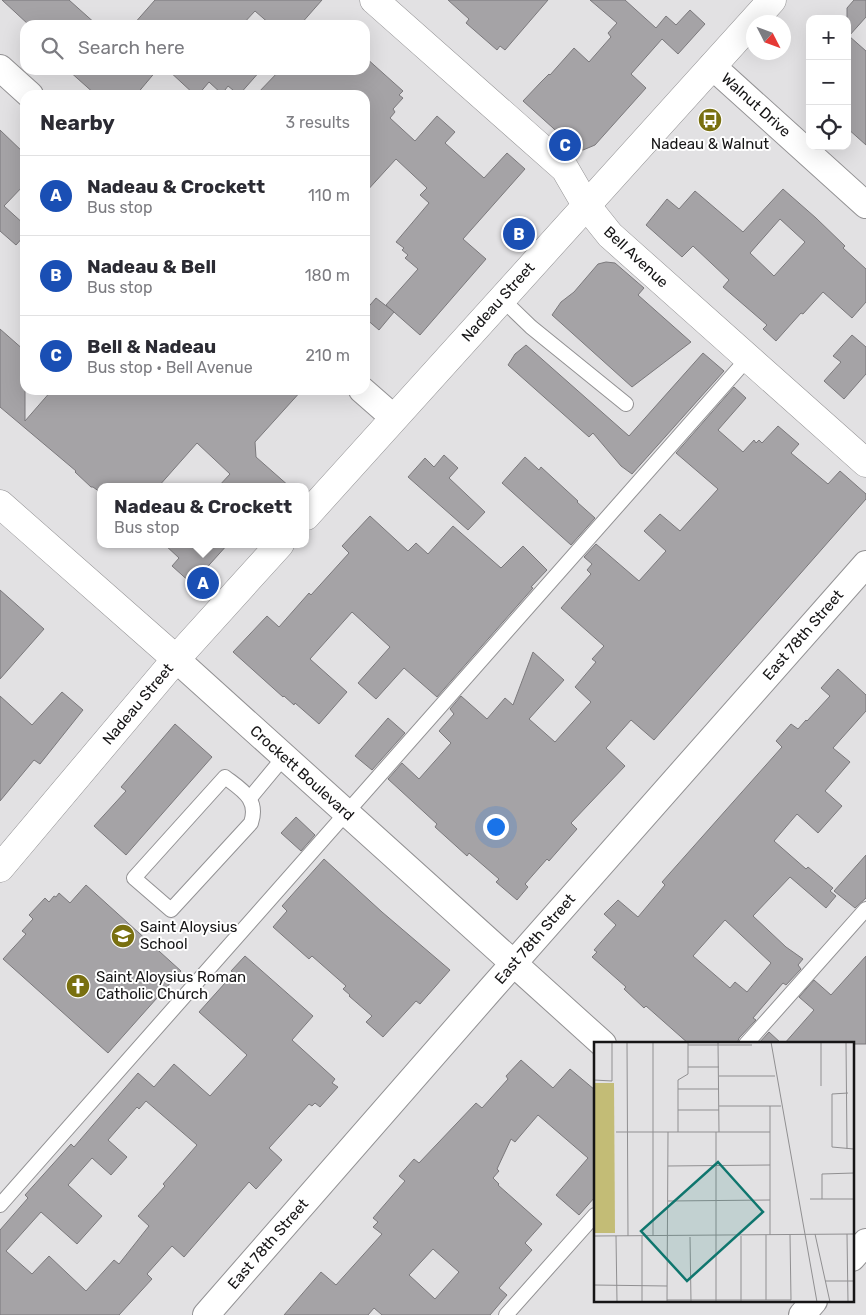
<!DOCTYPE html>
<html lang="en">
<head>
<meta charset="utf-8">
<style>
	body { margin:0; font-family:Rubik,sans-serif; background:#f2f2f3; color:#2b2b33 }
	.controls { position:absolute; right:15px; top:15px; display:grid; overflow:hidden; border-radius:10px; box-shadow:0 5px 20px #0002 }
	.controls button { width:45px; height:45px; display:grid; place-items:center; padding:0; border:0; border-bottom:1px solid #e1e1e2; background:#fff; color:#2b2b33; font:25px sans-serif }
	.compass { position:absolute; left:746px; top:15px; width:45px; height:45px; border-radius:50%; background:#fff; box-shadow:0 5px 20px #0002; rotate:132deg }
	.you { position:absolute; left:495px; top:826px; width:18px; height:18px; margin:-12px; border:4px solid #fff; border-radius:50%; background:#1a73e8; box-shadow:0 0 0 8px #1a73e833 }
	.badge { display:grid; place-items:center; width:32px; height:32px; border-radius:50%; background:#b45309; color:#fff; font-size:16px; font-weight:700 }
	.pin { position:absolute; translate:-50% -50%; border:2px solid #fff; box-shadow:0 1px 5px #0006 }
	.popup { position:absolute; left:97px; top:483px; width:212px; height:65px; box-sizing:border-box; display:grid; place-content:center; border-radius:10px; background:#fff; filter:drop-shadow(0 1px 4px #0005); font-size:16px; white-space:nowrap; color:#7c7c81 }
	.popup b { font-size:19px; color:#2b2b33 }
	.popup::after { content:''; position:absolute; left:50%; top:100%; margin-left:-10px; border:10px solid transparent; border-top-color:#fff }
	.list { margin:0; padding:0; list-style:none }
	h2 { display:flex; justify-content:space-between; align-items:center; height:65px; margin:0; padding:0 20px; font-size:21px }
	h2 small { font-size:16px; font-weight:400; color:#7c7c81 }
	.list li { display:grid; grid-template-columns:32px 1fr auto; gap:15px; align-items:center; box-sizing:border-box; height:80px; padding:0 20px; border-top:1px solid #e1e1e2 }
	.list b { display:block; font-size:19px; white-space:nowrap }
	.list p { margin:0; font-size:16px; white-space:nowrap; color:#7c7c81 }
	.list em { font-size:16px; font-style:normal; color:#7c7c81 }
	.icon { flex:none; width:28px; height:28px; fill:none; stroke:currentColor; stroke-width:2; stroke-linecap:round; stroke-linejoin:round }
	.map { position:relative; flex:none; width:866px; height:1315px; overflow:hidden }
	.search { position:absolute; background:#fff; box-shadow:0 5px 20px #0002; left:20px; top:20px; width:350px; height:55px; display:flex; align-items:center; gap:12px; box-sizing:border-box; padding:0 18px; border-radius:15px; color:#7c7c81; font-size:19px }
	.panel { position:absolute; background:#fff; box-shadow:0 5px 20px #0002; left:20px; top:90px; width:350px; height:305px; border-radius:15px }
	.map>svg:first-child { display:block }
	.building { fill:#a5a3a6; stroke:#7b797c; fill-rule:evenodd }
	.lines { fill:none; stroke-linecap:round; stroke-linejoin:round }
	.lane-casing { stroke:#929193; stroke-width:16 }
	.street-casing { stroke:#929193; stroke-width:28 }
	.secondary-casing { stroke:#929193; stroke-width:29 }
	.lane { stroke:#fff; stroke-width:14 }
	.street { stroke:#fff; stroke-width:26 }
	.secondary { stroke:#fff; stroke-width:28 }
	.labels { text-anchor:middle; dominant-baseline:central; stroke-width:4; stroke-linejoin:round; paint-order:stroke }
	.street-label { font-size:15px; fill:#161516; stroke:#fff }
	.poi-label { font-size:15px; fill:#161516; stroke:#fff; text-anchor:start }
	.inset-road { fill:none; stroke:#908f91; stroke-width:1 }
	.view { fill:#0f766e; fill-opacity:0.15; stroke:#0f766e; stroke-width:2.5 }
	.inset-edge { fill:none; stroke:#161516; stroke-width:2.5 }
</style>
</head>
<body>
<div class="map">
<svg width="866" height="1315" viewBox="0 0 866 1315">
	<rect width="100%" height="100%" fill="#e2e1e3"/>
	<g class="building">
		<polygon points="2,0 69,0 97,25 29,25"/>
		<polygon points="155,0 322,0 300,25 271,25 255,11 242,25 133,25"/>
		<polygon points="448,0 548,0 505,50 500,46 497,50 466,23 469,19"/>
		<polygon points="590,0 625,0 656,28 666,16 676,25 690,10 705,24 678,54 662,39 631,74 646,88 595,145 583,150 573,146 523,101 541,82 549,74 550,75 574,48 589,62 611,37 608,33 617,23"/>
		<polygon points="854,0 866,0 866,17 849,36 866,51 866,145 847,128 847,8"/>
		<polygon points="365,57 403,91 399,95 403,98 393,109 395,112 390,118 415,141 437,116 455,132 445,143 484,178 507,153 525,169 463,239 486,259 420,335 386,305 418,269 405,258 408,255 402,250 404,248 396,242 429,203 420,195 427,188 396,159 365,193 365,95 256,95 280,70 365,70"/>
		<polygon points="68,70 157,70 136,95 96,95"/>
		<polygon points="168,70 261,70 239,95 228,86 222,94 209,82 198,95 195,95"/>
		<polygon points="0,130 25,154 25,184 4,206 25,225 25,235 16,245 0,231"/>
		<path d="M783,189L816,218L845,246L843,248L866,269V302L852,318L823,292L803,314L801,313L776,341L763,329L767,325L723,287L729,280L693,246L682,257L646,225L667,199L679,209L695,191L743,232ZM780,219L805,242L774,276L750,253Z"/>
		<polygon points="606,262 615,263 644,288 638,295 691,342 632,387 552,315 561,302 574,292 598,264"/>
		<polygon points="376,298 394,312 379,330 365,318 365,311"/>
		<polygon points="0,329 25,351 25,421 52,390 302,390 255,442 256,457 290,487 218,487 230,474 197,443 158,487 100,487 100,492 93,487 91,487 75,472 76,471 0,407"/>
		<polygon points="852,335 866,347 866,374 844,399 824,381 841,362 833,356"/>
		<polygon points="526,345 629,436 703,353 724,371 632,474 621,466 593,433 589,437 508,365 515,354"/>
		<polygon points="734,387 746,398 718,430 743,452 754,440 756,443 759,440 762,443 778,426 799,444 791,453 828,484 840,471 866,494 866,499 654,740 631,720 606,748 625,766 571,823 577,829 549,861 547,859 525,884 528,887 517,900 496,882 499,879 469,853 467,856 435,827 437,824 388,779 402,763 419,779 451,743 439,731 454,714 450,709 461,696 487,719 505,698 513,705 533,652 564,680 529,719 555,742 591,702 575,687 596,662 592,659 604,646 561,608 591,574 587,570 592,564 584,557 596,544 639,581 666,551 644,531 660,514 680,531 718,489 676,453"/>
		<polygon points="444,455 458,468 449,478 485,512 468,530 408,477 425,458 434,467"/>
		<polygon points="525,457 539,470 541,467 578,501 577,502 595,518 571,545 502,483"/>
		<polygon points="370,516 408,551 416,543 428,554 453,526 501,568 523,546 547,570 531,587 533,588 437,697 404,668 376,699 358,683 390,647 352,612 310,659 347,692 319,724 295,703 294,705 284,696 283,697 233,652 267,616 279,627 309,593 311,595 349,553 342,546"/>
		<polygon points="164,544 228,544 192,584 172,566 179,558"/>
		<polygon points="0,590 44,629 0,679"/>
		<path d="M838,669L866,695V711L833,748L850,762L825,791L842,806L818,833L797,814L774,841L806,869L808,867L833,888L830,891L836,896L826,908L790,877L753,916L786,947L803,959L798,965L801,969L786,985L783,983L753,1018L756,1020L739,1038L737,1044H689L646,1006L644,1008L624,989L626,987L592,957L597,952L594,950L616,925L604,914L618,900L638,917L665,885L662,882L782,747L776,741L791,724L798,729L806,720L807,721L830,696L821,688ZM725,920L771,963L747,992L735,982L730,988L693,956Z"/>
		<polygon points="62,692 83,710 40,764 34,760 0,801 0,696 32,725"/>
		<polygon points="388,718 405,733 372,770 355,756"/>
		<polygon points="175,724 212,757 126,855 94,826 126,791 121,787"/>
		<polygon points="296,817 315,835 301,851 281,833"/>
		<polygon points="866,855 866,898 855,908 834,891"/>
		<polygon points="324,859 382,912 450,970 420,1004 416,1001 383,1037 366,1022 372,1016 349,996 350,995 343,989 346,986 312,956 309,959 273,927 287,911 282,906"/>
		<polygon points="86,885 181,971 108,1053 3,959 26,934 22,931 33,919 29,915 45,898 49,902 54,896 56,897 59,893 70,903"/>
		<path d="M245,956L313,1016L292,1040L335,1079L332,1083L338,1087L320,1107L315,1103L312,1106L309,1104L269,1148L282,1160L256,1189L249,1182L184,1257L172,1246L147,1274L152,1279L119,1315H0V1230L28,1198L25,1195L71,1144L74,1147L138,1073L154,1087L174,1064L210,1096L247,1055L199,1012L234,973L231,971ZM146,1101L197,1145L163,1184L165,1186L138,1216L149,1226L119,1264L114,1260L86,1291L49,1256L32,1274L6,1251L41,1212L77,1244L102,1216L68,1185L92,1158L111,1175L127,1157L108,1140L137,1107L139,1109Z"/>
		<polygon points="866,956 866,1044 784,1044 814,1010 799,997 814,980 831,995"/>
		<polygon points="769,1032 782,1044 758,1044"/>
		<path d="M521,1060L553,1088L570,1069L595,1090V1197L579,1215L556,1195L588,1158L538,1115L515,1142L511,1139L497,1169L499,1171L493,1178L499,1184L498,1185L542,1224L525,1243L532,1250L499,1288L507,1295L490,1315H382L374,1308L368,1315H284L321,1272L336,1285L382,1234L373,1227L378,1222L373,1218L405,1181L399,1176L414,1159L419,1163L476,1103L482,1108L508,1079L506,1076ZM433,1249L459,1272L435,1299L409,1275Z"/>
	</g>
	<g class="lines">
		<g class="lane-casing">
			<g id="lane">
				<polyline points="502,299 531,327 626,404"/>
				<path d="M225,777C242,790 259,799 251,823L171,910L134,878Z"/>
				<polyline points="250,798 284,757"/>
				<polyline points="746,1044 866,909"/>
				<polyline points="0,1205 748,358"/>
				<polyline points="506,1315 595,1215"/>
			</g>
		</g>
		<g class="street-casing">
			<g id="street">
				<polyline points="712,66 866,205"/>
				<polyline points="0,68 30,95"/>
				<polyline points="362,390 394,418"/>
				<polyline points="176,659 603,1044"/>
				<polyline points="852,1258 866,1242"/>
				<polyline points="206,1315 490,990 866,564"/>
				<polyline points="802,1315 814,1301"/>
			</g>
		</g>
		<g class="secondary-casing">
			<g id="secondary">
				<polyline points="374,0 565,169 586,205 610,235 866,463"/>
				<polyline points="0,504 176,659"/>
				<polyline points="306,516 772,0"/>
				<polyline points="0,868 176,659 280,544"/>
			</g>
		</g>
		<use href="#lane" class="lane"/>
		<use href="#street" class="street"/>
		<use href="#secondary" class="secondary"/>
	</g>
	<defs>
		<g id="bus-disc" transform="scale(1.25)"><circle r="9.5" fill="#797010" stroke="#fff"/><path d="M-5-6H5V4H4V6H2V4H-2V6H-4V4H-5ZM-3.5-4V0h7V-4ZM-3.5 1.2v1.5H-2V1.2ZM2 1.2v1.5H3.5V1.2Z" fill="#fff"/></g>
		<g id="school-disc" transform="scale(1.25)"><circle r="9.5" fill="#797010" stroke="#fff"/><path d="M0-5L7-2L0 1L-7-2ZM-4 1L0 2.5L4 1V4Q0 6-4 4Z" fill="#fff"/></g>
		<g id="church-disc" transform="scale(1.25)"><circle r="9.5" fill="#797010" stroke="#fff"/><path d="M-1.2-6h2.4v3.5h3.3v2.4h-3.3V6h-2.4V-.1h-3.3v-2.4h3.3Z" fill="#fff"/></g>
	</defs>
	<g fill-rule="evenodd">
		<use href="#bus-disc" x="710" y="120"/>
		<use href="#school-disc" x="123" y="936"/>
		<use href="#church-disc" x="78" y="986"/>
	</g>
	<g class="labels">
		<g class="street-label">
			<text transform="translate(756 105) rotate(42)">Walnut Drive</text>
			<text transform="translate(636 257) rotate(43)">Bell Avenue</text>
			<text transform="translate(498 302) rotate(-48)">Nadeau Street</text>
			<text transform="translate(803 635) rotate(-49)">East 78th Street</text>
			<text transform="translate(138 704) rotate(-50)">Nadeau Street</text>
			<text transform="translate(302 773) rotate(42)">Crockett Boulevard</text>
			<text transform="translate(535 939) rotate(-49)">East 78th Street</text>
			<text transform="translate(268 1244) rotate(-49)">East 78th Street</text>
		</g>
		<g class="poi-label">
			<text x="710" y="144" text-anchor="middle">Nadeau &amp; Walnut</text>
			<text x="140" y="927">Saint Aloysius<tspan x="140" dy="17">School</tspan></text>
			<text x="96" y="977">Saint Aloysius Roman<tspan x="96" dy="17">Catholic Church</tspan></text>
		</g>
	</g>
	<g transform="translate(594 1042)">
		<rect width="260" height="260" fill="#e2e1e3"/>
		<path d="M0,41H20L21,191H0Z" fill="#c3bc76"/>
		<path class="inset-road" d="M33,0L34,194M124,0L125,90M177,0L223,260M252,0L253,107M94,3H158M94,25H125M125,34H181M0,38L18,39V0M227,44V0M84,47H124M254,51L238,52V105L260,107M125,64H187M176,64V193M84,68H125M22,90H176M84,90V38L94,32V0M122,90V260M74,124L176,123M216,157H260M228,157V132L260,131M74,159L176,158M221,192L236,260M253,192L254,260M172,193V258M196,193L197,258M0,194L260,192M22,194L23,260M48,194V260M59,194V0M147,194V259M96,195L97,260M231,239H260M0,243L73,244M73,258H197M73,260L74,90"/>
		<path class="view" d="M124,120L169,170L93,239L47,189Z"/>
		<rect width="260" height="260" class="inset-edge"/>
	</g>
</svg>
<div class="controls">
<button>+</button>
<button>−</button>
<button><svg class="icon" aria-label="locate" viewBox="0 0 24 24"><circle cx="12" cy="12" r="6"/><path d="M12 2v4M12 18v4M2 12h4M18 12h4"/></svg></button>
</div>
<svg class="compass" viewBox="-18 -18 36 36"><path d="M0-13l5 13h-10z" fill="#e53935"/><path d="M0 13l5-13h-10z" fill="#7c7c81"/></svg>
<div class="you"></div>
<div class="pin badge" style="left:203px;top:583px;background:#1a4fb4">A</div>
<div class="popup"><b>Nadeau &amp; Crockett</b>Bus stop</div>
<div class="pin badge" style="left:519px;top:234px;background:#1a4fb4">B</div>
<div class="pin badge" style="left:565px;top:145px;background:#1a4fb4">C</div>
<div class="search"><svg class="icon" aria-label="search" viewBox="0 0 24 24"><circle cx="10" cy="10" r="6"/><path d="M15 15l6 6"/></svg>Search here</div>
<section class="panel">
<h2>Nearby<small>3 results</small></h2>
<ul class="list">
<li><span class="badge" style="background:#1a4fb4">A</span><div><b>Nadeau &amp; Crockett</b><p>Bus stop</p></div><em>110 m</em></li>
<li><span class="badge" style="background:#1a4fb4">B</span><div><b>Nadeau &amp; Bell</b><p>Bus stop</p></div><em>180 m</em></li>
<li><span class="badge" style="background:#1a4fb4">C</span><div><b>Bell &amp; Nadeau</b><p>Bus stop · Bell Avenue</p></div><em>210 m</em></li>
</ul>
</section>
</div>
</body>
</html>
